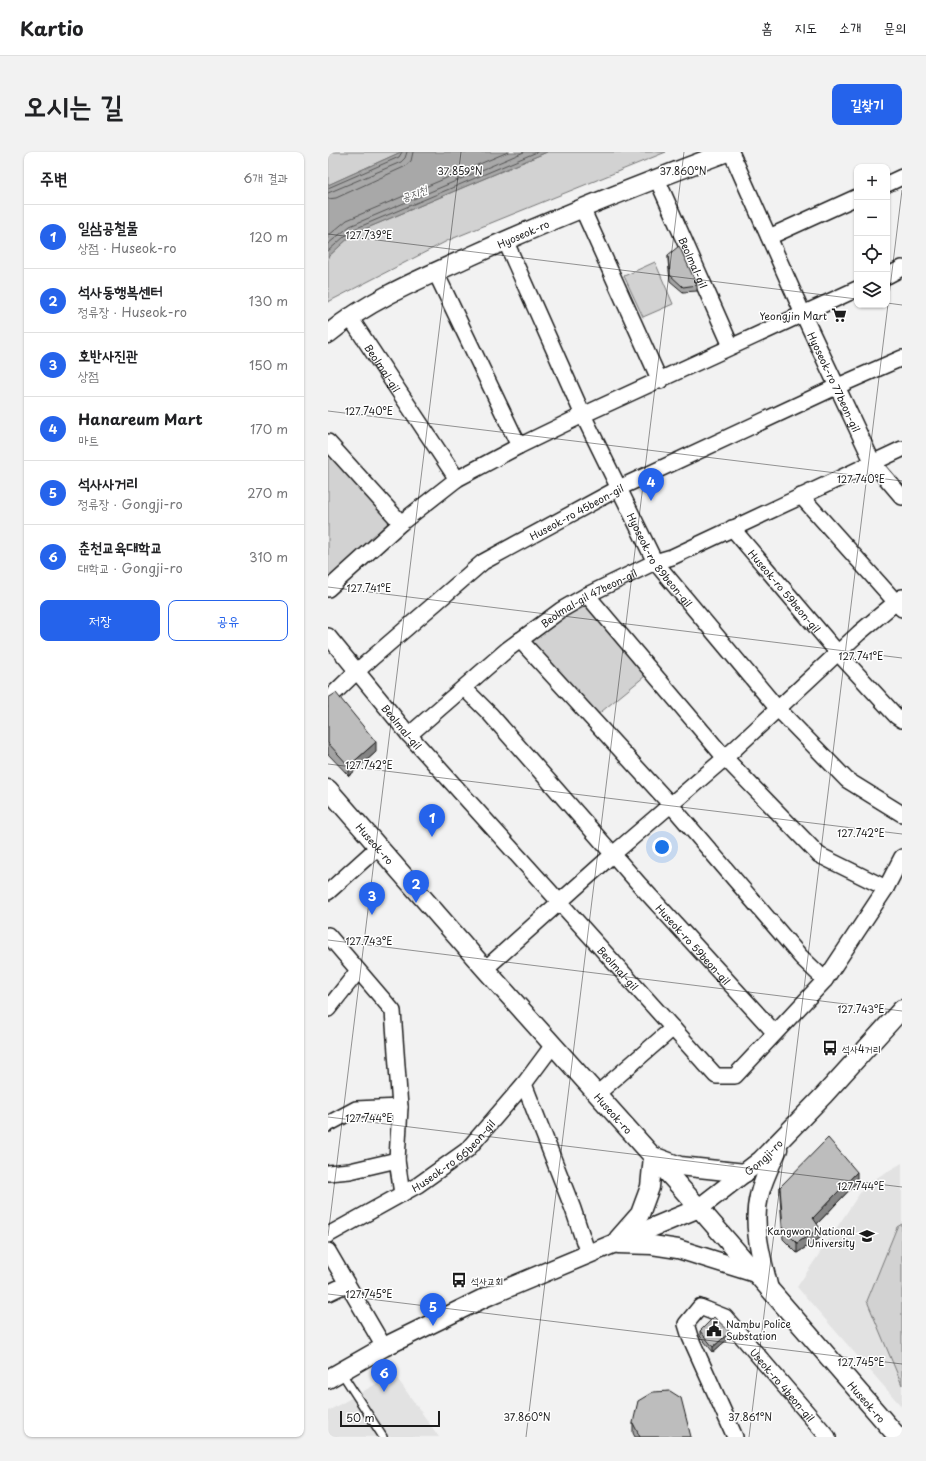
<!DOCTYPE html>
<html lang="ko">
<head>
<meta charset="utf-8">
<style>
	body { margin:0; font-family:"Playpen Sans","Poor Story",sans-serif; background:#f2f2f2; color:#202124 }
	.controls { position:absolute; right:12px; top:12px; display:grid; overflow:hidden; border-radius:8px; box-shadow:0 1px 3px #0004 }
	.controls button { width:36px; height:36px; display:grid; place-items:center; padding:0; border:0; border-bottom:1px solid #e0e0e0; background:#fff; color:#202124; font:20px sans-serif }
	.scale { position:absolute; left:12px; bottom:10px; width:100px; box-sizing:border-box; padding-left:4px; border:2px solid #1c1c1c; border-top:0; font-size:11px; line-height:14px; white-space:nowrap; color:#1c1c1c; -webkit-text-stroke:3px #fff; paint-order:stroke }
	.you { position:absolute; left:334px; top:695px; width:14px; height:14px; margin:-10px; border:3px solid #fff; border-radius:50%; background:#1a73e8; box-shadow:0 0 0 6px #1a73e833 }
	.badge { display:grid; place-items:center; width:26px; height:26px; border-radius:50%; background:#2563eb; color:#fff; font-size:13px; font-weight:700 }
	.pin { position:absolute; translate:-50% -33px; filter:drop-shadow(0 1px 2px #0008) }
	.pin::after { content:''; position:absolute; top:21px; width:14px; height:12px; background:inherit; clip-path:polygon(0 0,100% 0,50% 100%) }
	.list { margin:0; padding:0; list-style:none }
	h2 { display:flex; justify-content:space-between; align-items:center; height:52px; margin:0; padding:0 16px; font-size:17px }
	h2 small { font-size:13px; font-weight:400; color:#757577 }
	.list li { display:grid; grid-template-columns:26px 1fr auto; gap:12px; align-items:center; box-sizing:border-box; height:64px; padding:0 16px; border-top:1px solid #e0e0e0 }
	.list b { display:block; font-size:15px; white-space:nowrap }
	.list p { margin:0; font-size:13px; white-space:nowrap; color:#757577 }
	.list em { font-size:13px; font-style:normal; color:#757577 }
	.actions { display:flex; gap:8px; padding:12px 16px }
	.actions a { flex:1; padding:9px 0; border:1px solid #2563eb; border-radius:8px; text-align:center; font-size:14px; color:#2563eb }
	.actions .main { background:#2563eb; color:#fff }
	.icon { flex:none; width:22px; height:22px; fill:none; stroke:currentColor; stroke-width:2; stroke-linecap:round; stroke-linejoin:round }
	.map { position:relative; flex:none; width:574px; height:1285px; overflow:hidden; border-radius:8px }
	header { display:flex; align-items:center; gap:24px; box-sizing:border-box; height:56px; padding:0 20px; background:#fff; border-bottom:1px solid #e0e0e0 }
	header strong { font-size:19px }
	nav { display:flex; gap:22px; margin-inline-start:auto; font-size:14px }
	.intro { display:flex; align-items:center; justify-content:space-between; box-sizing:border-box; height:96px; padding:0 24px }
	h1 { margin:0; font-size:28px }
	.button { padding:10px 18px; border-radius:8px; background:#2563eb; color:#fff; font-size:14px; font-weight:700 }
	main { display:flex; gap:24px; padding:0 24px }
	aside { flex:1; background:#fff; border-radius:8px; box-shadow:0 1px 3px #0004 }
	.map>svg:first-child { display:block }
	.built { fill:#e2e2e2 }
	.green { fill:#d2d2d2; stroke:#777 }
	.water { fill:#a8a8a8; stroke:#707070 }
	.lines { fill:none; stroke-linecap:round; stroke-linejoin:round }
	.shore { stroke:#545454; stroke-width:1 }
	.service-casing { stroke:#1c1c1c; stroke-width:10 }
	.minor-casing { stroke:#1c1c1c; stroke-width:18 }
	.tertiary-casing { stroke:#1c1c1c; stroke-width:21 }
	.service { stroke:#fff; stroke-width:7 }
	.minor { stroke:#fff; stroke-width:15 }
	.tertiary { stroke:#fff; stroke-width:18 }
	.wall { fill:#a3a3a3; stroke:#1c1c1c }
	.shaded-wall { fill:#848484; stroke:#1c1c1c }
	.building { fill:#bdbdbd; stroke:#1c1c1c }
	.ticks { fill:none; stroke:#1c1c1c; stroke-width:1; stroke-opacity:0.45 }
	.labels { text-anchor:middle; dominant-baseline:central; stroke-width:3; stroke-linejoin:round; paint-order:stroke }
	.street-label { font-size:10px; fill:#1c1c1c; stroke:#fff }
	.poi-label { font-size:10px; fill:#1c1c1c; stroke:#fff; text-anchor:start }
	.water-label { font-size:11px; font-style:italic; fill:#5b5b5b; stroke:#fff }
	.ticks-label { font-size:10px; text-anchor:middle; fill:#1c1c1c; stroke:#fff; stroke-width:3; stroke-linejoin:round; paint-order:stroke }
</style>
</head>
<body>
<header>
<strong>Kartio</strong>
<nav><a>홈</a><a>지도</a><a>소개</a><a>문의</a></nav>
</header>
<div class="intro"><h1>오시는 길</h1><a class="button">길찾기</a></div>
<main>
<aside>
<h2>주변<small>6개 결과</small></h2>
<ul class="list">
<li><span class="badge">1</span><div><b>일삼공철물</b><p>상점 · Huseok-ro</p></div><em>120 m</em></li>
<li><span class="badge">2</span><div><b>석사동행복센터</b><p>정류장 · Huseok-ro</p></div><em>130 m</em></li>
<li><span class="badge">3</span><div><b>호반사진관</b><p>상점</p></div><em>150 m</em></li>
<li><span class="badge">4</span><div><b>Hanareum Mart</b><p>마트</p></div><em>170 m</em></li>
<li><span class="badge">5</span><div><b>석사사거리</b><p>정류장 · Gongji-ro</p></div><em>270 m</em></li>
<li><span class="badge">6</span><div><b>춘천교육대학교</b><p>대학교 · Gongji-ro</p></div><em>310 m</em></li>
</ul>
<div class="actions"><a class="main">저장</a><a>공유</a></div>
</aside>
<div class="map">
<svg width="574" height="1285" viewBox="0 0 574 1285">
	<rect width="100%" height="100%" fill="#f2f2f2"/>
	<filter id="ink" filterUnits="userSpaceOnUse"><feTurbulence type="fractalNoise" baseFrequency=".025" numOctaves="2"/><feDisplacementMap in="SourceGraphic" scale="8" xChannelSelector="R" yChannelSelector="G"/><feConvolveMatrix kernelMatrix="1 2 1 2 8 2 1 2 1" color-interpolation-filters="sRGB"/></filter>
	<g filter="url(#ink)">
		<g class="built">
			<polygon points="574,1011 574,1255 469,1135 538,1032"/>
			<polygon points="66,1222 111,1285 0,1285 0,1259"/>
		</g>
		<g class="green">
			<polygon points="0,0 73,0 0,33"/>
			<polygon points="219,0 338,0 121,88 0,150 0,105 25,82"/>
			<polygon points="327,110 345,152 315,165 296,124"/>
			<polygon points="0,299 61,370 0,427"/>
			<polygon points="257,450 317,524 268,564 202,490 229,465"/>
			<polygon points="574,1072 574,1233 539,1149 569,1075"/>
		</g>
		<polygon class="water" points="73,0 219,0 25,82 0,105 0,33"/>
		<g class="lines">
			<g class="shore">
				<polyline points="0,36 71,5 74,0"/>
				<polyline points="0,41 73,10 77,6 79,0"/>
				<polyline points="0,47 8,46 76,15 83,9 85,0"/>
				<polyline points="0,84 19,68 180,0"/>
				<polyline points="0,92 22,74 196,0"/>
				<polyline points="0,99 24,78 209,0"/>
			</g>
			<g class="service-casing">
				<polyline id="service" points="13,1220 55,1285"/>
			</g>
			<g class="minor-casing">
				<g id="minor">
					<path id="s1" d="M403,0L475,162L545,311L574,345"/>
					<path id="s2" d="M329,27L403,194"/>
					<polyline points="559,32 574,25"/>
					<polyline points="254,56 332,229"/>
					<polyline points="441,85 529,45"/>
					<path id="s3" d="M177,88L255,263L327,410L449,556L519,628L574,662"/>
					<polyline points="107,119 191,294"/>
					<polyline points="559,124 574,116"/>
					<path id="s4" d="M21,164L129,327"/>
					<polyline points="0,290 73,371"/>
					<polyline points="473,344 574,457"/>
					<path id="s5" d="M404,376L510,501L568,564L574,568"/>
					<polyline points="0,437 73,371 129,327 191,294 255,263 529,137"/>
					<polyline points="259,443 397,606 491,703 558,736"/>
					<path id="s6" d="M0,484L81,583L388,924H407L497,828L558,736L574,705"/>
					<polyline points="192,488 343,653 473,805 497,828"/>
					<path id="s7" d="M136,536L162,562L311,732L447,881"/>
					<path id="s8" d="M0,547L29,519L155,410L291,336L510,234L574,206"/>
					<path id="s9" d="M81,583L180,497L233,458L259,443L327,410L344,405L574,297"/>
					<polyline points="0,740 50,695"/>
					<polyline points="0,783 65,859 72,955 69,1008 74,1042"/>
					<polyline points="157,817 284,703 397,606 531,481 574,445"/>
					<polyline points="0,857 30,819"/>
					<polyline points="196,932 245,1057 260,1102"/>
					<polyline points="269,942 345,876"/>
					<polyline points="0,972 28,957 72,955"/>
					<polyline points="0,1021 22,1019 69,1008"/>
					<path id="s10" d="M0,1083L90,1033L139,998L196,932L225,893"/>
					<polyline points="0,1099 56,1195"/>
					<polyline points="0,1141 19,1132"/>
					<path id="s11" d="M407,1285L362,1185L358,1172L372,1155L397,1165L500,1285"/>
				</g>
			</g>
			<g class="tertiary-casing">
				<g id="tertiary">
					<path id="s12" d="M0,182C41,148 94,126 143,104C227,66 313,32 399,0"/>
					<path id="s13" d="M0,637L157,817L371,1056L570,1285"/>
					<polyline points="290,1087 312,1062 322,1035 325,1004 352,1014 417,1021"/>
					<polyline points="290,1092 324,1093 350,1097 427,1121"/>
					<path d="M440,1133C433,1104 424,1073 431,1044C435,1027 443,1012 450,997"/>
					<path id="s14" d="M0,1227L56,1195L158,1145L371,1056L433,1008L496,943L574,857"/>
				</g>
			</g>
			<use href="#service" class="service"/>
			<use href="#minor" class="minor"/>
			<use href="#tertiary" class="tertiary"/>
		</g>
		<g class="wall">
			<polygon points="340,103 369,133 369,139 355,140 342,129 340,108"/>
			<polygon points="0,546 48,600 21,624 0,602"/>
			<polygon points="529,1030 489,1072 492,1086 469,1101 455,1087 452,1045 452,1035"/>
			<polygon points="372,1179 402,1185 385,1200 372,1184"/>
			<polygon points="305,1271 363,1285 307,1285 305,1281"/>
		</g>
		<g class="shaded-wall">
			<polygon points="48,590 48,600 21,624 21,614"/>
			<polygon points="529,1020 529,1030 485,1076 485,1066"/>
			<polygon points="492,1076 492,1086 469,1101 469,1091"/>
			<polygon points="402,1180 402,1185 385,1200 385,1195"/>
		</g>
		<g class="building">
			<polygon points="351,94 369,133 355,135 342,123 340,103"/>
			<polygon points="8,541 48,590 21,614 0,591 0,546"/>
			<polygon points="500,986 529,1020 485,1066 492,1076 469,1091 455,1077 452,1035"/>
			<polygon points="386,1165 402,1180 385,1195 372,1179"/>
			<polygon points="342,1239 353,1246 363,1285 312,1285 305,1271 310,1249 325,1240"/>
		</g>
	</g>
	<path class="ticks" d="M0,82L529,147M559,151L574,153M0,259L574,329M0,435L574,506M0,612L574,682M0,788L574,859M0,965L574,1035M0,1084L133,0M0,1142L574,1212M198,1285L356,0M421,1285L574,38"/>
	<defs>
		<g id="supermarket-bare" transform="scale(1.2)"><path d="M-6-5.5h2.5l.6 2H6L4.5 2H-2.5L-4.4-4H-6ZM-1.5 3.2a1.3 1.3 0 1 0 .1 0ZM3 3.2a1.3 1.3 0 1 0 .1 0Z" fill="#1c1c1c" stroke="#fff" stroke-width="2.5" paint-order="stroke"/></g>
		<g id="bus-bare" transform="scale(1.2)"><path d="M-5-6H5V4H4V6H2V4H-2V6H-4V4H-5ZM-3.5-4V0h7V-4ZM-3.5 1.2v1.5H-2V1.2ZM2 1.2v1.5H3.5V1.2Z" fill="#1c1c1c" stroke="#fff" stroke-width="2.5" paint-order="stroke"/></g>
		<g id="university-bare" transform="scale(1.2)"><path d="M0-5L7-2L0 1L-7-2ZM-4 1L0 2.5L4 1V4Q0 6-4 4Z" fill="#1c1c1c" stroke="#fff" stroke-width="2.5" paint-order="stroke"/></g>
		<g id="civic-bare" transform="scale(1.2)"><path d="M-.6-6.5H3V-4.5H.6V-3L4-1V1h2V6H-6V1h2V-1L-.6-3ZM-1.2 2.5V6h2.4V2.5Z" fill="#1c1c1c" stroke="#fff" stroke-width="2.5" paint-order="stroke"/></g>
	</defs>
	<g fill-rule="evenodd">
		<use href="#supermarket-bare" x="511" y="163"/>
		<use href="#bus-bare" x="502" y="896"/>
		<use href="#university-bare" x="539" y="1084"/>
		<use href="#bus-bare" x="131" y="1128"/>
		<use href="#civic-bare" x="386" y="1177"/>
	</g>
	<g class="labels">
		<g class="street-label">
			<text stroke="none"><textPath href="#s12" startOffset="220">Hyoseok-ro</textPath></text>
			<text stroke="none"><textPath href="#s2" startOffset="91">Beolmal-gil</textPath></text>
			<text stroke="none"><textPath href="#s4" startOffset="62">Beolmal-gil</textPath></text>
			<text stroke="none"><textPath href="#s1" startOffset="252">Hyoseok-ro 77beon-gil</textPath></text>
			<text stroke="none"><textPath href="#s8" startOffset="313">Huseok-ro 45beon-gil</textPath></text>
			<text stroke="none"><textPath href="#s3" startOffset="356">Hyoseok-ro 89beon-gil</textPath></text>
			<text stroke="none"><textPath href="#s5" startOffset="82">Huseok-ro 59beon-gil</textPath></text>
			<text stroke="none"><textPath href="#s9" startOffset="227">Beolmal-gil 47beon-gil</textPath></text>
			<text stroke="none"><textPath href="#s6" startOffset="117">Beolmal-gil</textPath></text>
			<text stroke="none"><textPath href="#s13" startOffset="72">Huseok-ro</textPath></text>
			<text stroke="none"><textPath href="#s7" startOffset="344">Huseok-ro 59beon-gil</textPath></text>
			<text stroke="none"><textPath href="#s6" startOffset="441">Beolmal-gil</textPath></text>
			<text stroke="none"><textPath href="#s13" startOffset="432">Huseok-ro</textPath></text>
			<text stroke="none"><textPath href="#s10" startOffset="149">Huseok-ro 66beon-gil</textPath></text>
			<text stroke="none"><textPath href="#s14" startOffset="491">Gongji-ro</textPath></text>
			<text stroke="none"><textPath href="#s11" startOffset="261">Useok-ro 4beon-gil</textPath></text>
			<text stroke="none"><textPath href="#s13" startOffset="816">Huseok-ro</textPath></text>
		</g>
		<g class="poi-label">
			<text x="499" y="163" text-anchor="end">Yeongjin Mart</text>
			<text x="514" y="896">석사4거리</text>
			<text x="527" y="1078" text-anchor="end">Kangwon National<tspan x="527" dy="12">University</tspan></text>
			<text x="143" y="1128">석사교회</text>
			<text x="398" y="1171">Nambu Police<tspan x="398" dy="12">Substation</tspan></text>
		</g>
		<g class="water-label">
			<text transform="translate(86 41) rotate(-20)">공지천</text>
		</g>
	</g>
	<g class="ticks-label">
		<text x="132" y="23">37.859°N</text>
		<text x="355" y="23">37.860°N</text>
		<text x="41" y="87">127.739°E</text>
		<text x="41" y="263">127.740°E</text>
		<text x="533" y="331">127.740°E</text>
		<text x="41" y="440">127.741°E</text>
		<text x="533" y="508">127.741°E</text>
		<text x="41" y="617">127.742°E</text>
		<text x="533" y="685">127.742°E</text>
		<text x="41" y="793">127.743°E</text>
		<text x="533" y="861">127.743°E</text>
		<text x="41" y="970">127.744°E</text>
		<text x="533" y="1038">127.744°E</text>
		<text x="41" y="1146">127.745°E</text>
		<text x="533" y="1214">127.745°E</text>
		<text x="199" y="1269">37.860°N</text>
		<text x="422" y="1269">37.861°N</text>
	</g>
</svg>
<div class="controls">
<button>+</button>
<button>−</button>
<button><svg class="icon" aria-label="locate" viewBox="0 0 24 24"><circle cx="12" cy="12" r="6"/><path d="M12 2v4M12 18v4M2 12h4M18 12h4"/></svg></button>
<button><svg class="icon" aria-label="layers" viewBox="0 0 24 24"><path d="M12 4l9 5-9 5-9-5zM3 14l9 5 9-5"/></svg></button>
</div>
<div class="scale">50 m</div>
<div class="you"></div>
<div class="pin badge" style="left:104px;top:685px">1</div>
<div class="pin badge" style="left:88px;top:751px">2</div>
<div class="pin badge" style="left:44px;top:763px">3</div>
<div class="pin badge" style="left:323px;top:349px">4</div>
<div class="pin badge" style="left:105px;top:1174px">5</div>
<div class="pin badge" style="left:56px;top:1240px">6</div>
</div>
</main>
</body>
</html>
